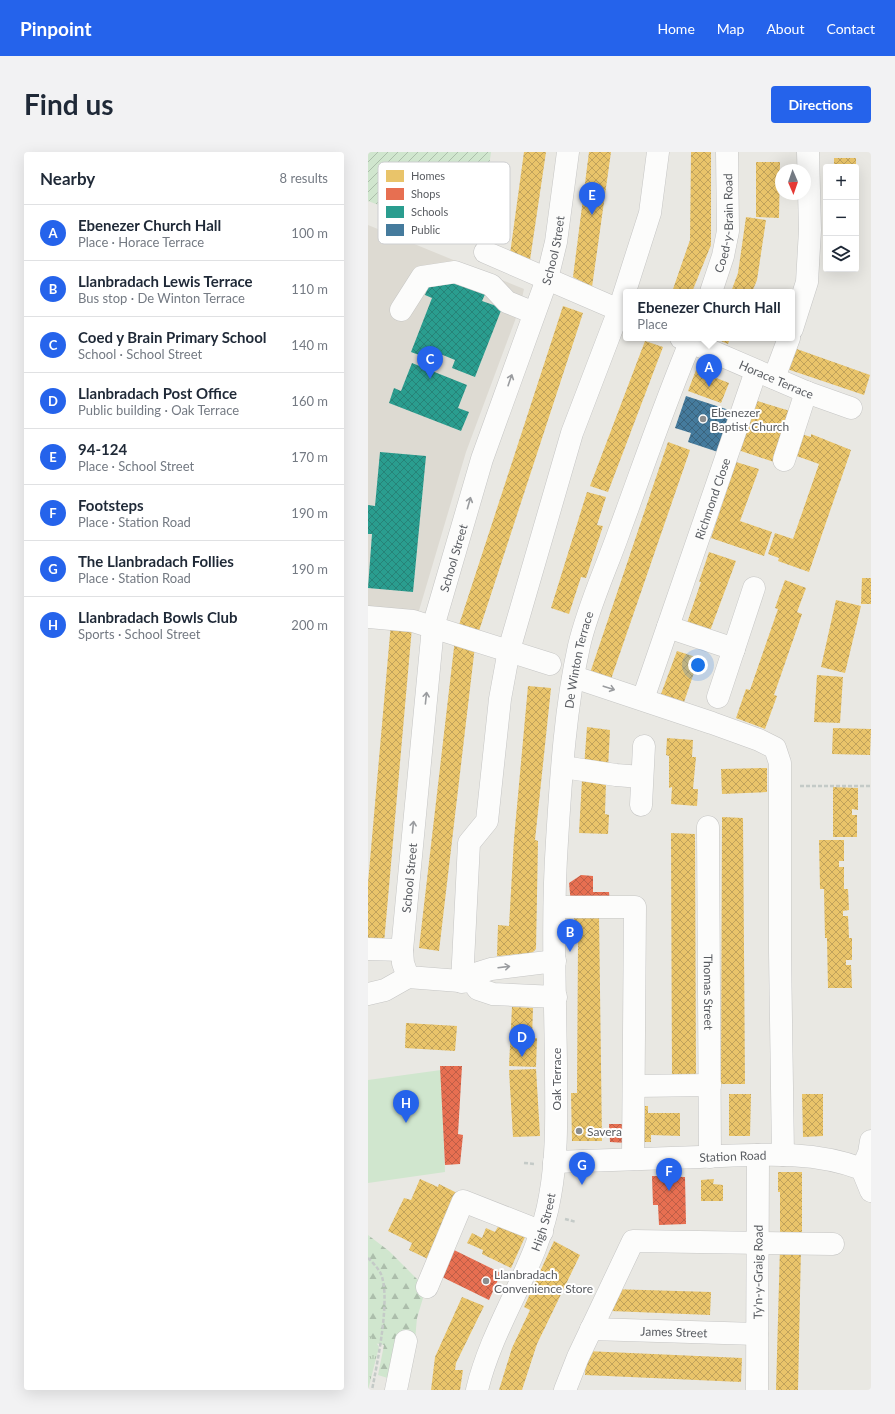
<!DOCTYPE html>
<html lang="en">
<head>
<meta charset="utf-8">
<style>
	body { margin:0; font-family:Lato,sans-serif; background:#f2f2f3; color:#1f2937 }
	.controls { position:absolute; right:12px; top:12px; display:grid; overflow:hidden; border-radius:4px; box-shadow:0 4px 16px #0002 }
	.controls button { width:36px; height:36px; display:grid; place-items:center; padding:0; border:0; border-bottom:1px solid #e0e1e3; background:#fff; color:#1f2937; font:20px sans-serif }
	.compass { position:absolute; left:407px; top:12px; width:36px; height:36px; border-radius:50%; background:#fff; box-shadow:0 4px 16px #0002; rotate:178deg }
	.you { position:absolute; left:330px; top:513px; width:14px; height:14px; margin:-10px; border:3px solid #fff; border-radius:50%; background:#1a73e8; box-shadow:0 0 0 6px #1a73e833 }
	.badge { display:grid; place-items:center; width:26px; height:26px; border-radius:50%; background:#2563eb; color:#fff; font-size:13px; font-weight:700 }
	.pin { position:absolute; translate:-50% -33px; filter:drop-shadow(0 1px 2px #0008) }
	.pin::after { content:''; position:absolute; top:21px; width:14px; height:12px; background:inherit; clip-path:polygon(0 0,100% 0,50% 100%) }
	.popup { position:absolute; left:255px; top:137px; width:172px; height:52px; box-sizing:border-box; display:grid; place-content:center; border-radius:4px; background:#fff; filter:drop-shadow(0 1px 3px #0005); font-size:13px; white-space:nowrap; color:#747a83 }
	.popup b { font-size:15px; color:#1f2937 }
	.popup::after { content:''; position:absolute; left:50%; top:100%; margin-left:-8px; border:8px solid transparent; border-top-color:#fff }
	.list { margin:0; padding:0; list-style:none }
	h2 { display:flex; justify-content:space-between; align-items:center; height:52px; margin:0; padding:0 16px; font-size:17px }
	h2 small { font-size:13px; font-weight:400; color:#747a83 }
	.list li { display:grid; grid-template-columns:26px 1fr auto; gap:12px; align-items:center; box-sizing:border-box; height:56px; padding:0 16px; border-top:1px solid #e0e1e3 }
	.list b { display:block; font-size:15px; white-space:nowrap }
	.list p { margin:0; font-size:13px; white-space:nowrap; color:#747a83 }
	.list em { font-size:13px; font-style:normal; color:#747a83 }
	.icon { flex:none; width:22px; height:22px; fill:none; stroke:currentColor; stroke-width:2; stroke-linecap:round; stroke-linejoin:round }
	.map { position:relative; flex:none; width:503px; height:1238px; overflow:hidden; border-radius:4px }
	header { display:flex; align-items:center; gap:24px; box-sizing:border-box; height:56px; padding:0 20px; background:#2563eb; color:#fff }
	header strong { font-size:19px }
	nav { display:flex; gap:22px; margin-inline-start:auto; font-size:14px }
	.intro { display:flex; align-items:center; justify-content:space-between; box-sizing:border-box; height:96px; padding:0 24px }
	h1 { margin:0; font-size:28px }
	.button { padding:10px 18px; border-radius:4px; background:#2563eb; color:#fff; font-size:14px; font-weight:700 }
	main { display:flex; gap:24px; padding:0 24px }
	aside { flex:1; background:#fff; border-radius:4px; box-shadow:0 4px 16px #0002 }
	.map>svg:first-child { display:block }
	.education { fill:#dddad2 }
	.grass { fill:url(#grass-tufts) }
	.forest { fill:url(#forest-firs) }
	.garden { fill:url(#garden-furrows) }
	.pitch { fill:#d0e6ce }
	.homes { fill:url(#homes-cross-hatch) }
	.shops { fill:url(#shops-cross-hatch) }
	.schools { fill:url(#schools-cross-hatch) }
	.public { fill:url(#public-cross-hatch) }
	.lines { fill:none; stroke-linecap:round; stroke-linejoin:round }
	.minor-casing { stroke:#c5c5c4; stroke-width:23 }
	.path { stroke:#c4cac7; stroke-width:2.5; stroke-dasharray:4 2; stroke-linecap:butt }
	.minor { stroke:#fcfcfb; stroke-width:22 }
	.oneway { stroke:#9a9c9f }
	.poi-dot { fill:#8b8d8e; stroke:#fff; stroke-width:1.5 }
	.labels { text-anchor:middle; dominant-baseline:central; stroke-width:4; stroke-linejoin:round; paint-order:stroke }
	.street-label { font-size:12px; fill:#595c61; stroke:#fff }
	.poi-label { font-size:12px; fill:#595c61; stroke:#fff; text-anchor:start }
	.key { fill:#fff; stroke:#cdced0; stroke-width:1 }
	.key-label { font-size:11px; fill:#595c61 }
</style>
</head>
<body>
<header>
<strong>Pinpoint</strong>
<nav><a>Home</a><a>Map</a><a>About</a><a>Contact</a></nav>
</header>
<div class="intro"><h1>Find us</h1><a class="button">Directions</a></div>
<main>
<aside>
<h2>Nearby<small>8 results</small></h2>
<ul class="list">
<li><span class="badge">A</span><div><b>Ebenezer Church Hall</b><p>Place · Horace Terrace</p></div><em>100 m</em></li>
<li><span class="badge">B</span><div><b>Llanbradach Lewis Terrace</b><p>Bus stop · De Winton Terrace</p></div><em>110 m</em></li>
<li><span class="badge">C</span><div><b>Coed y Brain Primary School</b><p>School · School Street</p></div><em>140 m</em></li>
<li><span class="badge">D</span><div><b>Llanbradach Post Office</b><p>Public building · Oak Terrace</p></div><em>160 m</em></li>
<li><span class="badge">E</span><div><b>94-124</b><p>Place · School Street</p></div><em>170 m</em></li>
<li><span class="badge">F</span><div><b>Footsteps</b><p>Place · Station Road</p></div><em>190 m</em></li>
<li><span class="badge">G</span><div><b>The Llanbradach Follies</b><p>Place · Station Road</p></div><em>190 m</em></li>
<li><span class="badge">H</span><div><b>Llanbradach Bowls Club</b><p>Sports · School Street</p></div><em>200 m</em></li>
</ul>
</aside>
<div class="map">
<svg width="503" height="1238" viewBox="0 0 503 1238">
	<defs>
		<pattern id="grass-tufts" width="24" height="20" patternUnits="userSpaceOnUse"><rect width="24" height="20" fill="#d0e6ce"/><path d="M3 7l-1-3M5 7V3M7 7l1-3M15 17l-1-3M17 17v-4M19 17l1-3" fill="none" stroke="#acbeab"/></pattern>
		<pattern id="forest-firs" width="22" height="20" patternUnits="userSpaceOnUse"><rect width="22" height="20" fill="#d0e6ce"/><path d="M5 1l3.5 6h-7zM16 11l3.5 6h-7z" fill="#acbeab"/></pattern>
		<pattern id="garden-furrows" width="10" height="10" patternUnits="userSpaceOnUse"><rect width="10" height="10" fill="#d0e6ce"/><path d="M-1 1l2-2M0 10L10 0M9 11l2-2" fill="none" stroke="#acbeab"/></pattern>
		<pattern id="homes-cross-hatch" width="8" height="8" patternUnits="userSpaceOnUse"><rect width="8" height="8" fill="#e9c46a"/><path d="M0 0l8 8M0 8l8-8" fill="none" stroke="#c0a25b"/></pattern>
		<pattern id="shops-cross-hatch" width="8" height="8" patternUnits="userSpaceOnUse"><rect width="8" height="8" fill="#e76f51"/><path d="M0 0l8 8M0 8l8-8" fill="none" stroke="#be5e47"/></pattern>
		<pattern id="schools-cross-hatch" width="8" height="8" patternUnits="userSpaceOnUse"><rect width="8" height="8" fill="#2a9d8f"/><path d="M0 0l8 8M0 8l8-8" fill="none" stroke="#278378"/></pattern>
		<pattern id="public-cross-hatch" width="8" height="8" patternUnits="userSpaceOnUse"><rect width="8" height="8" fill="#457b9d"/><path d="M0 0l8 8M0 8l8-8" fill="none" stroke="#3a637d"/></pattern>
	</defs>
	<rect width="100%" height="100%" fill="#e9e8e3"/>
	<polygon class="education" points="0,73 156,137 152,155 98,300 50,462 0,458"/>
	<polygon class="grass" points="0,1177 11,1195 0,1238"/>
	<polygon class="forest" points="0,1083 21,1099 50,1128 55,1146 49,1166 47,1188 26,1228 10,1223 16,1193 6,1191 0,1178"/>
	<polygon class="garden" points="0,0 123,0 111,91 0,49"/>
	<polygon class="pitch" points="73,918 77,1020 0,1031 0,928"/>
	<g class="homes">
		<polygon points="156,0 178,0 162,108 142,102"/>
		<polygon points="221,0 243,0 224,135 205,125"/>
		<polygon points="323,0 343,0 343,93 324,140 304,140 322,88"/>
		<rect x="466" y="6" width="22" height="9"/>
		<polygon points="388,10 412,10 411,66 388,65"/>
		<polygon points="378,65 398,68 389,128 384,140 363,140 370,121"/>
		<polygon points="195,154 215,161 109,485 89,479"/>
		<polygon points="346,186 362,186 360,192"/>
		<polygon points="277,189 295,195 240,340 222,334"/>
		<polygon points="426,196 502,223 496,243 419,217"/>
		<polygon points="328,218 361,231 353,251 320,239"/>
		<polygon points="386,248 422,259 406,310 370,298"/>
		<polygon points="430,281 443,285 443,282 483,298 441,420 410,409 411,406 400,402 407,381 425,387 451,312 423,302"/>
		<polygon points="300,290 322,298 242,530 221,524"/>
		<polygon points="368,310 391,317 372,369 404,380 396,404 343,386"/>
		<polygon points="219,340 238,345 229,373 235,374 218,426 213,425 201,462 183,456"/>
		<polygon points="341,400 368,409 342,479 319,471 333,430 331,430"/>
		<polygon points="494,426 503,426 503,452 493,452"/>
		<polygon points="417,428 438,436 429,460 434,462 406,543 409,544 397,577 368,566 378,537 382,538 410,457 407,456"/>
		<polygon points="468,448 493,454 477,521 453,515"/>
		<polygon points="23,471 44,475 16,791 0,789 0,731"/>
		<polygon points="87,487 107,494 71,799 51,796"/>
		<polygon points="309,499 331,506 316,550 293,542"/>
		<polygon points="449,523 475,525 472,571 446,570"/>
		<polygon points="160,534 183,536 167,688 170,689 168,797 164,801 129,804 130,773 141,774 146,687"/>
		<polygon points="219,575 242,578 240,616 216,615"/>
		<polygon points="465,576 503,577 502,603 464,602"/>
		<polygon points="299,586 325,588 324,605 328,605 325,637 330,637 329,654 303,652 304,635 301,636 301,604 298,603"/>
		<polygon points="399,616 399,640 354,642 353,617"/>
		<polygon points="214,628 238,630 237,662 241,663 240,682 211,681"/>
		<polygon points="465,635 490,636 490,658 484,657 484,663 489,663 489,685 465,685"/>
		<polygon points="354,665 375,666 377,932 353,932"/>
		<polygon points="303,681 327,682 328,930 304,930"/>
		<polygon points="451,688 476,688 476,709 471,709 471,715 476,715 476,737 480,737 481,758 475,759 475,764 480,764 481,786 484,786 484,808 478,808 478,813 483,813 484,836 460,836 459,786 457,786 456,737 452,737"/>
		<polygon points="206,762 231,762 234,989 204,989 203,941 209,941 210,790 206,789"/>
		<polygon points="144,855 165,856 164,886 169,886 168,915 141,914"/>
		<polygon points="38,871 89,874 87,899 37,896"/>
		<polygon points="168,917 172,984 145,985 141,918"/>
		<polygon points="361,942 383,942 382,984 361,984"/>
		<polygon points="434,942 455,942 455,984 435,985"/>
		<polygon points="268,954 280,954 280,961 312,961 312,984 283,983 283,990 268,990"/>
		<polygon points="410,1020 434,1020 434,1086 412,1086 412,1040 410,1040"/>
		<polygon points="52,1027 70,1035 71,1032 93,1043 62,1108 41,1098 44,1091 20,1079 36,1046 43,1048"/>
		<polygon points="346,1027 345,1032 355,1033 355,1049 333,1049 333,1028"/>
		<polygon points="131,1073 157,1085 143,1116 114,1102 115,1098 99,1091 104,1081 114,1086 118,1076 127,1080"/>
		<polygon points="186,1089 212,1103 169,1192 154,1238 131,1238 144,1196 162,1158 156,1155"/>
		<polygon points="412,1095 433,1095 430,1238 408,1238"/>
		<polygon points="243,1137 343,1140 342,1163 243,1159"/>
		<polygon points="94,1145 116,1154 88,1211 87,1218 95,1218 92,1238 63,1238 67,1205"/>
		<polygon points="218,1199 374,1206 373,1230 217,1223"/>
	</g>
	<g class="shops">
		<polygon points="213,723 225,724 225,740 241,740 242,752 203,752 201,731"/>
		<polygon points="72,914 94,914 90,982 95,983 92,1012 77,1013"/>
		<polygon points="241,972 259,972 259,991 242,990"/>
		<polygon points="284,1024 317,1025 318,1072 291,1073 290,1053 285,1053"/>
		<polygon points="84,1097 133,1121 121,1148 72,1124"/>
	</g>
	<g class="schools">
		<polygon points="63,125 75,125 119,138 114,149 134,156 107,225 84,216 87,208 70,201 67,209 43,200 64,146 57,143"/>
		<polygon points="44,211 99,233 90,256 101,260 93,279 21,251 26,236 33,239"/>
		<polygon points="12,300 58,304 45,440 0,436 4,382 0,382 0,353 7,354"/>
	</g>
	<polygon class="public" points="318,244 364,259 350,300 320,290 323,281 307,276"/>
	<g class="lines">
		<g class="minor-casing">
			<g id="minor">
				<polyline points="117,100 258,161"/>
				<path id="s1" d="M343,140L355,104L360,79L359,0"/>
				<polyline points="33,158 54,125 87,120 123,133 139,150 166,161"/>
				<polyline points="424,177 439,130 442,78 440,0"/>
				<path id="s2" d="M313,186L438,240L483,256"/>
				<polyline points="406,226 421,186"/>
				<polyline points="416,308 438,240"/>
				<polyline points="0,465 45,469 182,512"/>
				<polyline points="300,475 366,497"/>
				<polyline points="206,525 344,571 391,588 407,596 412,611 412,800 415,1003"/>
				<polyline points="350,545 386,436"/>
				<path id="s3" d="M275,547L388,219"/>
				<polyline points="195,615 248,623 273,625"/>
				<polyline points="273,653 276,594"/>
				<path id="s4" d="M340,675L342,1005"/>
				<polyline points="187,755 267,755 265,1007"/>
				<polyline points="0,797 34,798"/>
				<polyline points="94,830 101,691 119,669 132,547 141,498 204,281 251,158 282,61 290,0"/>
				<polyline points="105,830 107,822 123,817 187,809"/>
				<polyline points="0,842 17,838 40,825"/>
				<path id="s5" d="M188,845L125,842L110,837L105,830L40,825L35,811L34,798L65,475L114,307L179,127L188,90L200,0"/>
				<polyline points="267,934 342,933"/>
				<path id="s6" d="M186,1010C235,1008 284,1007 332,1005C386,1003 443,997 494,1017L503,1039"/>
				<polyline points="494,1017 501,1001 503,989"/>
				<polyline points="59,1135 95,1049 174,1080"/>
				<path id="s7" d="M223,1177L389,1182"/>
				<polyline points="28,1238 38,1189"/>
				<path id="s8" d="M109,1238C125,1170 171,1112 182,1044C190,1001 188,957 188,913C187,839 184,764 189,689C193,625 197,557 211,494C220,455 238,417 251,380C275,315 297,250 324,186"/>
				<polyline points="197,1238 210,1205 265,1089 465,1092"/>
				<path id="s9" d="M389,1238L390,1003"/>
			</g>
		</g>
		<g class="path">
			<polyline points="432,634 503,634"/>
			<polyline points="156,1011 167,1012"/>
			<polyline points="197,1067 208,1070"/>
			<path d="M0,1106C4,1110 9,1115 12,1120C24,1142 9,1212 4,1238"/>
		</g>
		<use href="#minor" class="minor"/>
	</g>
	<defs><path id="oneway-shaft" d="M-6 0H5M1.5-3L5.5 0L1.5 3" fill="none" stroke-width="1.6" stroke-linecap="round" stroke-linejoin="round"/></defs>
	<g class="oneway">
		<use href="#oneway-shaft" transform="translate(142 228) rotate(-71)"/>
		<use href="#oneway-shaft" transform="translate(101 351) rotate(-74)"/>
		<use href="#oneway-shaft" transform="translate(241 536) rotate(18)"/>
		<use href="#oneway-shaft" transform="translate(58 546) rotate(-84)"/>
		<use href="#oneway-shaft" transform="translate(45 675) rotate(-84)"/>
		<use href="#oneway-shaft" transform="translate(136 815) rotate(-7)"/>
	</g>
	<g class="poi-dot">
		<circle cx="335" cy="267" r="4"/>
		<circle cx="211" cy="979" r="4"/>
		<circle cx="118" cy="1129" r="4"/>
	</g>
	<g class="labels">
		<g class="street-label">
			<text stroke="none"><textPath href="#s1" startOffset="71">Coed-y-Brain Road</textPath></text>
			<text stroke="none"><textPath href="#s5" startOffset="901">School Street</textPath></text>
			<text stroke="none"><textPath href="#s2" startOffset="104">Horace Terrace</textPath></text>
			<text stroke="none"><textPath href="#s3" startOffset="212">Richmond Close</textPath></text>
			<text stroke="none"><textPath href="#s5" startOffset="577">School Street</textPath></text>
			<text stroke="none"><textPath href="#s8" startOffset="746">De Winton Terrace</textPath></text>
			<text stroke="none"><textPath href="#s5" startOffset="253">School Street</textPath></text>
			<text stroke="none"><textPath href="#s4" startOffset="165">Thomas Street</textPath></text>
			<text transform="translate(188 927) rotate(-90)">Oak Terrace</text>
			<text stroke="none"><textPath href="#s6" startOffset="179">Station Road</textPath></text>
			<text stroke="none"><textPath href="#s8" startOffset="181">High Street</textPath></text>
			<text stroke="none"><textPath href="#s9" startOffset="118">Ty'n-y-Graig Road</textPath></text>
			<text stroke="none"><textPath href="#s7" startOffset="83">James Street</textPath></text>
		</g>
		<g class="poi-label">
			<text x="343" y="260">Ebenezer<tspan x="343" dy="14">Baptist Church</tspan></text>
			<text x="219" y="979">Savera</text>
			<text x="126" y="1122">Llanbradach<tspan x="126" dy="14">Convenience Store</tspan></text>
		</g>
	</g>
	<rect x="10" y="10" width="132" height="82" rx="6" class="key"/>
	<rect x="18" y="18" width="18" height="12" fill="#e9c46a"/>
	<rect x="18" y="36" width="18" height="12" fill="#e76f51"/>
	<rect x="18" y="54" width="18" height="12" fill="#2a9d8f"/>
	<rect x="18" y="72" width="18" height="12" fill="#457b9d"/>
	<g class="key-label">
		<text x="43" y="28">Homes</text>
		<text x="43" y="46">Shops</text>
		<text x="43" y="64">Schools</text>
		<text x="43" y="82">Public</text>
	</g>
</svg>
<div class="controls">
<button>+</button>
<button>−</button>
<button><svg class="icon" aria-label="layers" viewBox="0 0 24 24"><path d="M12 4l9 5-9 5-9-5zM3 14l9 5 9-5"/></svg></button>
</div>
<svg class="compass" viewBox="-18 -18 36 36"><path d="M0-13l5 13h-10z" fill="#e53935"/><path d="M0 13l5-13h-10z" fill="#747a83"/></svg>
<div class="you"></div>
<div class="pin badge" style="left:341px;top:235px">A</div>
<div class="popup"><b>Ebenezer Church Hall</b>Place</div>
<div class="pin badge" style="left:202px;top:800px">B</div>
<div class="pin badge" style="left:62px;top:227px">C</div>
<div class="pin badge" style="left:154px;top:905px">D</div>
<div class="pin badge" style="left:224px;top:63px">E</div>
<div class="pin badge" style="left:301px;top:1039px">F</div>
<div class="pin badge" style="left:214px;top:1033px">G</div>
<div class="pin badge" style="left:38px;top:971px">H</div>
</div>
</main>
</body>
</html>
